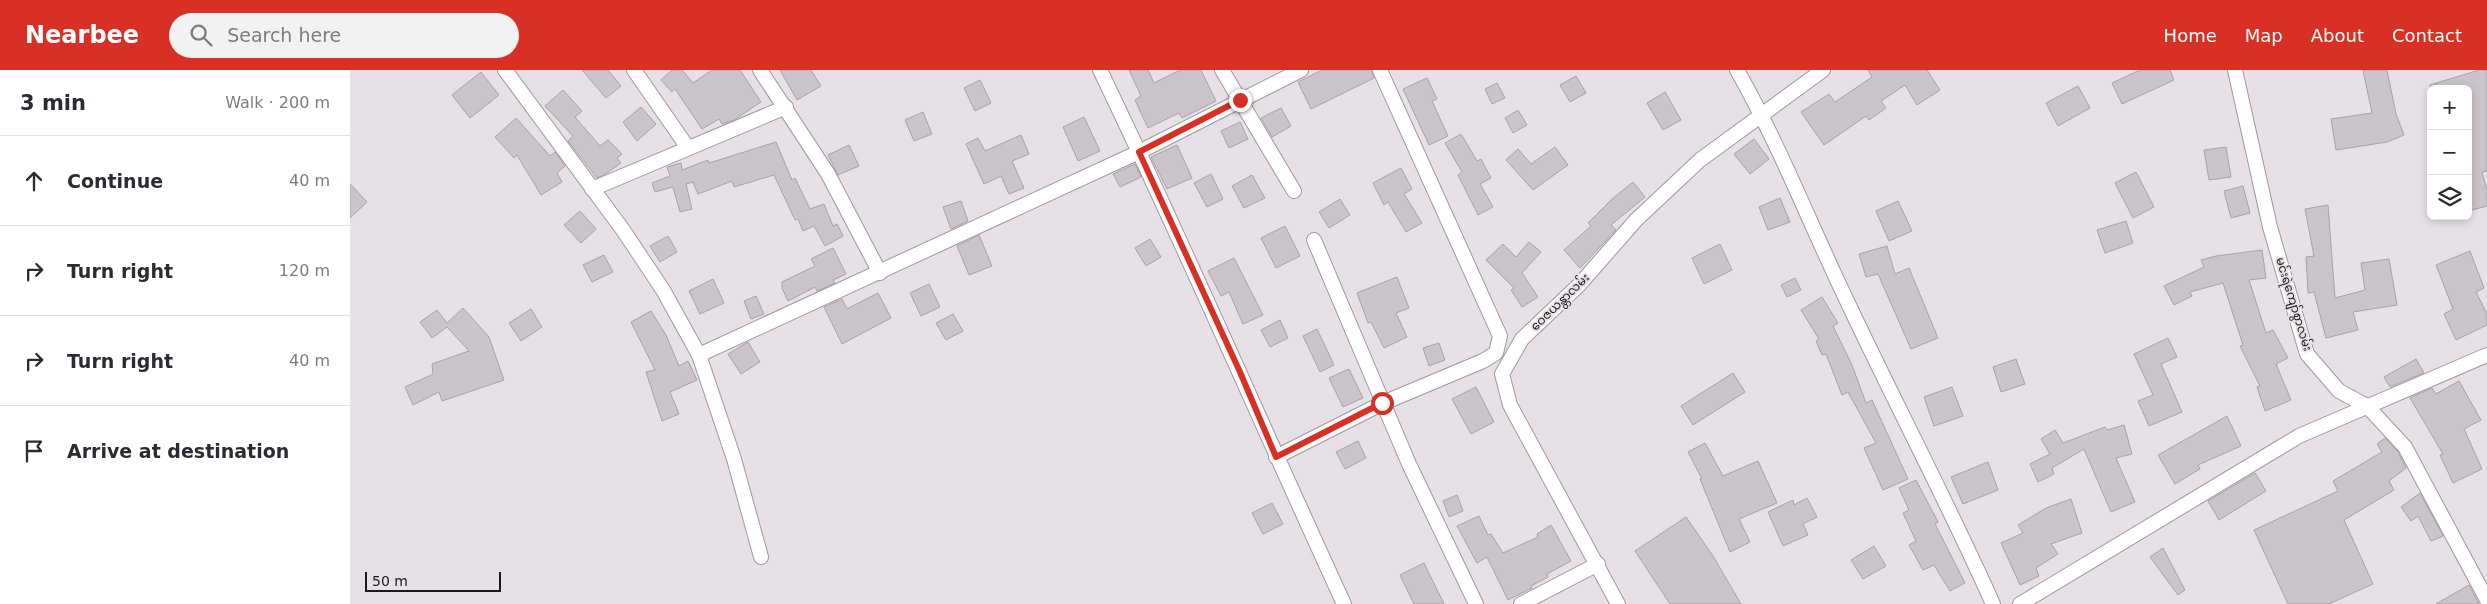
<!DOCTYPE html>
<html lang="en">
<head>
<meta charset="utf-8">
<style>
	body { margin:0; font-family:"DejaVu Sans","Noto Sans Myanmar",sans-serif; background:#f2f2f3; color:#2b2b33 }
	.controls { position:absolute; right:15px; top:15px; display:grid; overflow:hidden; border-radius:8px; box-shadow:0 2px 8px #0003 }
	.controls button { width:45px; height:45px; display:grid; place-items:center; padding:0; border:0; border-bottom:1px solid #e1e1e2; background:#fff; color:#2b2b33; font:25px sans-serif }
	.scale { position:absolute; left:15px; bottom:12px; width:136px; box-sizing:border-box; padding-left:5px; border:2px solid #1b191b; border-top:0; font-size:14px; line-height:18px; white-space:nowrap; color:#1b191b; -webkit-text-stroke:4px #e8e0e7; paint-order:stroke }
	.stop { position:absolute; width:15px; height:15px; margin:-11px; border:4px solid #d93025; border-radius:50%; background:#fff }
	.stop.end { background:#d93025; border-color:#fff; box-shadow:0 1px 5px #0008 }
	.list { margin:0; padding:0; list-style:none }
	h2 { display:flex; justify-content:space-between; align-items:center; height:65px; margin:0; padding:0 20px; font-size:21px }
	h2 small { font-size:16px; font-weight:400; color:#7c7c81 }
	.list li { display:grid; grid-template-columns:32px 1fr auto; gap:15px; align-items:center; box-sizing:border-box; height:90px; padding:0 20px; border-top:1px solid #e1e1e2 }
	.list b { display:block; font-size:19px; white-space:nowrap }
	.list em { font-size:16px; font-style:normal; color:#7c7c81 }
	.icon { flex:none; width:28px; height:28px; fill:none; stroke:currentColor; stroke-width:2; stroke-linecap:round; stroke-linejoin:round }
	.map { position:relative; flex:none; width:2137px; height:534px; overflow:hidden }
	header { display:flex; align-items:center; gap:30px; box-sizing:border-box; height:70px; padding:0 25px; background:#d93025; color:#fff }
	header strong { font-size:24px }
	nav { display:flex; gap:28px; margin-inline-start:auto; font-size:18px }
	.search { width:350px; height:45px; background:#f2f2f3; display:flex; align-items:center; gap:12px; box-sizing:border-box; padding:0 18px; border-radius:28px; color:#7c7c81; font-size:19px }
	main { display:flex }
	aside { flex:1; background:#fff }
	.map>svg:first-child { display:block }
	.building { fill:#cbc4ca; stroke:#a9a1a8 }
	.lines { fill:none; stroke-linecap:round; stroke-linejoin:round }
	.street-casing { stroke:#9e979d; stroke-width:16 }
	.street { stroke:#fff; stroke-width:14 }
	.route { stroke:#d93025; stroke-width:6 }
	.labels { text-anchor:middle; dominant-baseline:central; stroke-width:4; stroke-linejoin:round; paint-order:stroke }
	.street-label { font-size:12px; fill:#1b191b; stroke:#e8e0e7 }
</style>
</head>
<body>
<header>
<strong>Nearbee</strong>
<div class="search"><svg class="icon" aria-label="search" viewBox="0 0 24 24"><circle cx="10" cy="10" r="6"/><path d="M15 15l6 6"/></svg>Search here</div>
<nav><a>Home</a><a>Map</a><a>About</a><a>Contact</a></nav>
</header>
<main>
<aside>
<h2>3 min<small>Walk · 200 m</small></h2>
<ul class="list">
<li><svg class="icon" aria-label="ahead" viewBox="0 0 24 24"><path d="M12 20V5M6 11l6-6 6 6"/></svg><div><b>Continue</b></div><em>40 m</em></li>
<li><svg class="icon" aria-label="right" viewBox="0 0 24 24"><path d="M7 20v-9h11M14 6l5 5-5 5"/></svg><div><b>Turn right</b></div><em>120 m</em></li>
<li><svg class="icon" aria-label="right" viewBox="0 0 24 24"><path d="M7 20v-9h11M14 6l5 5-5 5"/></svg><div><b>Turn right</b></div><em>40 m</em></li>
<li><svg class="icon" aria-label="arrive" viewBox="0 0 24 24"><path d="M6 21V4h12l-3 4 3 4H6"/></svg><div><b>Arrive at destination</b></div></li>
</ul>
</aside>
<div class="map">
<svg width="2137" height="534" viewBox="0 0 2137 534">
	<rect width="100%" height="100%" fill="#e8e0e7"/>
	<g class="building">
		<polygon points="232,0 258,0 271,16 256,28"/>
		<polygon points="322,0 332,0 343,13 362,0 390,0 411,32 384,50 372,54 369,49 352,59 325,19 322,22 311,10"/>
		<polygon points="430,0 461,0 471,16 447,30"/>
		<polygon points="779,0 798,0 804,13 830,0 851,0 866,31 832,48 829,43 798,58 785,30 791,26"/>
		<polygon points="972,0 1021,0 1024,8 961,39 948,12"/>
		<polygon points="1518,0 1577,0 1590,20 1567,35 1555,15 1531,31 1536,38 1519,50 1516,46 1474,75 1451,42 1479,24 1485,32 1522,7"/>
		<polygon points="1790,0 1820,0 1824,10 1772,34 1762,13"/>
		<polygon points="2013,0 2037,0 2046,44 2054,65 2037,72 1986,80 1981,49 2022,43"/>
		<polygon points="2129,0 2137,0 2137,101 2132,102 2137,120 2137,136 2118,141 2118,19 2080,19 2080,15"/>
		<polygon points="131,2 149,25 120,48 102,25"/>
		<polygon points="1226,6 1236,23 1220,32 1210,15"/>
		<polygon points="1077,8 1087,29 1082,31 1098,66 1079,75 1053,19"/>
		<polygon points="630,10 641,33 625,41 614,18"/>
		<polygon points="1147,13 1155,28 1142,34 1135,19"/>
		<polygon points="1728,16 1740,38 1708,56 1696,33"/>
		<polygon points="213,20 232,41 225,47 250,76 258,70 272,84 267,88 271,93 254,105 247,108 218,71 223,66 195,36"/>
		<polygon points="1315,22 1331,50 1313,60 1297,33"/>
		<polygon points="291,37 306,54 287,71 273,52"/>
		<polygon points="931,38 941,56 922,67 911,48"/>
		<polygon points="1168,40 1177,55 1163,63 1155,48"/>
		<polygon points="573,42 582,64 564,71 555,50"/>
		<polygon points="734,47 750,81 728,91 713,57"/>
		<polygon points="166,48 200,86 205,82 215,96 207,103 212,112 191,125 167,85 164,88 145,67"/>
		<polygon points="890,52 898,69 879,78 871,61"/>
		<polygon points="1111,64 1127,91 1131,89 1141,108 1130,114 1143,137 1128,145 1108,105 1112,102 1095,73"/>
		<polygon points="671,65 679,84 662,91 674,118 659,124 651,106 634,114 616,74 628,68 635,81"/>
		<polygon points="1404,69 1419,89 1400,104 1384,84"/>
		<polygon points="426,72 442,110 445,108 460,139 474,134 483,156 487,154 493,166 475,176 464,156 453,161 448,149 445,150 424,105 384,117 382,111 348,124 343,112 336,114 342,139 330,142 323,117 305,122 302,113 320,106 317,97 331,93 332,100 358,90 359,93"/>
		<polygon points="499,75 509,96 488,105 478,85"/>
		<polygon points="827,75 842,108 817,119 801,87"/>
		<polygon points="1205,77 1218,95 1183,120 1156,90 1168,79 1181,94"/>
		<polygon points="1876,77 1881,107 1859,110 1854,80"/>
		<polygon points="785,94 791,107 770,117 763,104"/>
		<polygon points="1051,98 1062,119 1054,124 1072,153 1056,162 1038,132 1034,135 1023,113"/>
		<polygon points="1786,102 1804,137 1783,148 1765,113"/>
		<polygon points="861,104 873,129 857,137 844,113"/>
		<polygon points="902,105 915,128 894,138 882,116"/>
		<polygon points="1283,112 1295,127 1261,155 1266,160 1230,198 1214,180 1241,156 1238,153 1261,130"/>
		<polygon points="0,114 17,132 0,148"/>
		<polygon points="1893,116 1900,143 1881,148 1874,121"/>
		<polygon points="1430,128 1440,152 1418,160 1409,137"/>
		<polygon points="990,129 1000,145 979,158 969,142"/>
		<polygon points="611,131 618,151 601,159 593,137"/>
		<polygon points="1548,131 1562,161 1539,171 1526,141"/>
		<polygon points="1978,135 1985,228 2015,220 2011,193 2039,189 2047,235 2003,242 2008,260 1976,268 1964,222 1958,223 1956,187 1964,186 1955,139"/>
		<polygon points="230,141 246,159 231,173 214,155"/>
		<polygon points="1776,151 1783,173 1755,183 1747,160"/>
		<polygon points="935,156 950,186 926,198 911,168"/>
		<polygon points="629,165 642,196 619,205 607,176"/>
		<polygon points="318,166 327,182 310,192 300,176"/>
		<polygon points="800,169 811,187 796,196 785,178"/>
		<polygon points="1179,172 1191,182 1172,203 1188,227 1172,237 1161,220 1164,218 1136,190 1153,174 1166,187"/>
		<polygon points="1370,174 1382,200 1354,214 1342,188"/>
		<polygon points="1537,176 1545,204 1559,198 1588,268 1561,279 1528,204 1516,207 1509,184"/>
		<polygon points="483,178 496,204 483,210 485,213 467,221 465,217 438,231 432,218 432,212 465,196 461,189"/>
		<polygon points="1912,180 1916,208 1899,210 1916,263 1923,260 1938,288 1926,294 1941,330 1915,341 1907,317 1910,316 1890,276 1893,275 1873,213 1840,222 1842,226 1824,235 1814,216 1854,197 1851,190 1866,186"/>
		<polygon points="2120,181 2134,218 2126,222 2137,244 2137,255 2106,270 2094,244 2103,239 2086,195"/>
		<polygon points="254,185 263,202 242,212 233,195"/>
		<polygon points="884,188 913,245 893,254 879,222 871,226 858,201"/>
		<polygon points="1047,207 1059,238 1046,243 1057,267 1034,278 1021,252 1018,253 1007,223"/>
		<polygon points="1445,208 1451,220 1437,227 1431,215"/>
		<polygon points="363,209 374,233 350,244 339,221"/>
		<polygon points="579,214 590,237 571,246 560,223"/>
		<polygon points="528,223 541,248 492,274 474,237 492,229 497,239"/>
		<polygon points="406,226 414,244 401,249 394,231"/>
		<polygon points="1472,227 1488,253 1483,256 1502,295 1516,333 1522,330 1558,409 1533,420 1514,378 1526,373 1498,322 1492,325 1476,284 1472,285 1466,271 1469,269 1451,240"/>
		<polygon points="113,238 139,267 154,310 92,331 89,322 63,335 55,317 83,304 82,294 119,281 97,257 82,268 70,252 87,240 97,253"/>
		<polygon points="181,239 192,257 171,271 159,253"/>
		<polygon points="301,241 316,265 329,296 338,291 347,310 320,322 329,344 312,351 296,302 305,300 281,252"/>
		<polygon points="603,244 613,261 596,270 586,253"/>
		<polygon points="930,250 938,268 920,277 911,260"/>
		<polygon points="967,259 984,295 970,302 953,266"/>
		<polygon points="1818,268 1827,287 1811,294 1832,342 1799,356 1788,331 1803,325 1784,284"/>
		<polygon points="398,272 410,292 391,304 378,284"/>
		<polygon points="1089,273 1095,290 1079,296 1073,278"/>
		<polygon points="1666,289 1675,314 1651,322 1643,297"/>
		<polygon points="2066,289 2074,303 2040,317 2034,307"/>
		<polygon points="999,299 1013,328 993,337 979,308"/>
		<polygon points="1383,303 1395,322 1343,355 1331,336"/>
		<polygon points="2109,311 2131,350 2114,359 2132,399 2103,413 2090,385 2093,384 2060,328 2082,318 2086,324"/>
		<polygon points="1126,317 1144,352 1121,364 1102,329"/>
		<polygon points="1602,317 1613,346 1584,356 1574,327"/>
		<polygon points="1877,346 1891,376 1848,395 1850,399 1825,414 1808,385"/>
		<polygon points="1774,355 1782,384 1766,388 1785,432 1761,442 1734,379 1702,398 1704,404 1688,412 1680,394 1700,384 1691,369 1705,360 1713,373 1755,357 1757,360"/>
		<polygon points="2035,368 2048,382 2056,398 2039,411 2044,420 1994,450 2023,514 1979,534 1938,534 1904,460 1988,421 1983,411 2032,382 2027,374"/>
		<polygon points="1008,371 1016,388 995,399 986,382"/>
		<polygon points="1355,373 1373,406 1408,391 1427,433 1389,449 1400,472 1380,482 1350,409 1352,409 1338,382"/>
		<polygon points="1638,392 1648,420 1613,434 1601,407"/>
		<polygon points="1905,403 1916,421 1869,450 1858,431"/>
		<polygon points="1566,410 1588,452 1585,454 1615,513 1600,521 1584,495 1573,500 1559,475 1566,471 1553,443 1559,440 1549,418"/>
		<polygon points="2070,423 2093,466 2081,471 2068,446 2061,451 2051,437"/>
		<polygon points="1107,425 1113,441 1099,447 1093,431"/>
		<polygon points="1457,428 1467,447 1453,454 1458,465 1433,476 1418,442 1443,430 1444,435"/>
		<polygon points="1721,429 1732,463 1701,474 1708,484 1686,498 1689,506 1670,515 1651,473 1673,463 1668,455 1696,438"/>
		<polygon points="922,433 933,454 913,464 902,443"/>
		<polygon points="1129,446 1138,465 1141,464 1153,483 1188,467 1187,464 1201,455 1221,491 1197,504 1198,507 1181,516 1182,518 1158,530 1137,487 1127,493 1107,456"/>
		<polygon points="1336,447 1363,486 1391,534 1320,534 1285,481"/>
		<polygon points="1524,476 1536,496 1513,509 1501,490"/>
		<polygon points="1813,478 1835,520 1828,525 1800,487"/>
		<polygon points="1074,493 1094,534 1064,534 1050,505"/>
		<polygon points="2119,515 2129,534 2086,534"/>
	</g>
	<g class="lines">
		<g class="street-casing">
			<g id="street">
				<polyline points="155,0 273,160 313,220 349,285 384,389 411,487"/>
				<polyline points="284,0 338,78"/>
				<polyline points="410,0 478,104 530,203"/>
				<path d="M750,0C835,176 912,356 994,534"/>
				<polyline points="872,0 944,121"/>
				<path d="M1387,0C1429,74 1460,154 1497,231C1545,333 1597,431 1643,534"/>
				<polyline points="1885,0 1920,157 1957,284 1989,321 2017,336 2055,377 2137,530"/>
				<polyline points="242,119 436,37"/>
				<polyline points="964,170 1059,394 1126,534"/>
				<polyline points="349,285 789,82 951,0"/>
				<polyline points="926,387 1033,333 1133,291 1146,283 1150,266 1030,0"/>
				<polyline points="1171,534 1248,494"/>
				<polyline points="1268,534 1160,335 1152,304 1172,269 1229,215 1286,150 1350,90 1473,0"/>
				<polyline points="1670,534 1949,366 2137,285"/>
			</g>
		</g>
		<use href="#street" class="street"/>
	</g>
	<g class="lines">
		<polyline class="route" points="890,30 789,82 890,302 926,387 1032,333"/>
	</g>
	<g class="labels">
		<g class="street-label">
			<text transform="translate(1210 232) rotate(-44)">ဝေဇယန္တာလမ်း</text>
			<text transform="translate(1944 234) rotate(73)">မင်းရဲကျော်စွာလမ်း</text>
		</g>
	</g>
</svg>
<div class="controls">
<button>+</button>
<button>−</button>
<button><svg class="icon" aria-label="layers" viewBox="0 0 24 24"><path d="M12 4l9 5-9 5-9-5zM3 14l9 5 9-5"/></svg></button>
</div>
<div class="scale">50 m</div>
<div class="stop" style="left:1032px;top:333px"></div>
<div class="stop end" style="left:890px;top:30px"></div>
</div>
</main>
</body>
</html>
